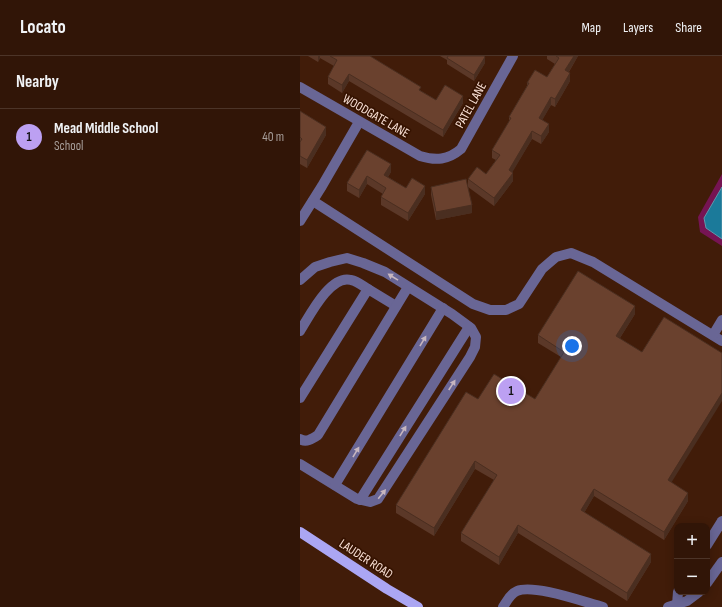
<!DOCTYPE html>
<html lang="en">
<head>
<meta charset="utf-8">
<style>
	body { margin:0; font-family:"Sofia Sans Condensed",sans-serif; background:#391e11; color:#f1f3f6 }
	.controls { position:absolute; right:12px; bottom:12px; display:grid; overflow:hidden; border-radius:8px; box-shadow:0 2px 10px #0003 }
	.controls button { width:36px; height:36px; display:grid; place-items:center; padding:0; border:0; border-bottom:1px solid #4c3428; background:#311507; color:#f1f3f6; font:20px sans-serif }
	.you { position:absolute; left:272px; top:290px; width:14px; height:14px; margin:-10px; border:3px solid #fff; border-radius:50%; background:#1a73e8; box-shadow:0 0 0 6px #1a73e833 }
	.badge { display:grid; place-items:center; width:26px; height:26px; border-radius:50%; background:#bca0f2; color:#111; font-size:13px; font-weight:700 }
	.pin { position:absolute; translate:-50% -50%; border:2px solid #fff; box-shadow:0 1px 4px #0006 }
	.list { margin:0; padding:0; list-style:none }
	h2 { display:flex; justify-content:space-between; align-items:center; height:52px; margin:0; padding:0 16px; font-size:17px }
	h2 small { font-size:13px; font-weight:400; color:#a89f9b }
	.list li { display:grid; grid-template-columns:26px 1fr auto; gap:12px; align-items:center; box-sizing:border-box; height:56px; padding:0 16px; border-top:1px solid #4c3428 }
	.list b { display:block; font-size:15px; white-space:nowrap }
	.list p { margin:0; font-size:13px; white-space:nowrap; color:#a89f9b }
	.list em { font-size:13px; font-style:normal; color:#a89f9b }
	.map { position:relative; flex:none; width:422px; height:551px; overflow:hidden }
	header { display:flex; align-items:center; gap:24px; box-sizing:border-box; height:56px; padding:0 20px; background:#311507; border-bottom:1px solid #4c3428 }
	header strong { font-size:19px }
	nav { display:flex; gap:22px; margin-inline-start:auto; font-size:14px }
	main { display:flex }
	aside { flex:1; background:#311507 }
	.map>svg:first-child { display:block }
	.green { fill:#761453 }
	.water { fill:#1b7a9a; stroke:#5e99ac }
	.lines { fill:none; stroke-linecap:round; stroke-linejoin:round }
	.minor { stroke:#696695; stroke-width:10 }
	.major { stroke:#aba6f3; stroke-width:10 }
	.wall { fill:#5b3828 }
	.shaded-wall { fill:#4a2e20 }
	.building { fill:#6a412e; stroke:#4a2e20 }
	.oneway { fill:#c7b6bf }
	.labels { text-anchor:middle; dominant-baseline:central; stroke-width:3.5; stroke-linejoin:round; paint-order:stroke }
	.street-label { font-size:13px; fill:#fae1d6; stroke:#361301 }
</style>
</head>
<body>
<header>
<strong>Locato</strong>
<nav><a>Map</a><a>Layers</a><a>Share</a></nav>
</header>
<main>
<aside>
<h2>Nearby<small></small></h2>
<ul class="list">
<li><span class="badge">1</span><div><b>Mead Middle School</b><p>School</p></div><em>40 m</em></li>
</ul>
</aside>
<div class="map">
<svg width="422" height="551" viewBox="0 0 422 551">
	<rect width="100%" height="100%" fill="#411c09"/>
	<polygon class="green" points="422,118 422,190 400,176 398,161"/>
	<polygon class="water" points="422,131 422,183 406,172 404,162"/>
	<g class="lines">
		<g class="minor">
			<path d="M0,31L120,100C136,105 148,104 161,93L213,0"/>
			<polyline points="13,145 173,248 190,254 206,254 219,248 242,213 256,201 271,197 293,206 422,285"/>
			<polyline points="0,165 22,130 59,66"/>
			<polyline points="0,224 15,211 30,206 47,202 63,207 85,216 152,258 171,272 176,281 175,291 170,301 78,443 70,446 57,443 0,408"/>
			<path d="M0,275C9,261 30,218 51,224C57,225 63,230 68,233"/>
			<polyline points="413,279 422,264"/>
			<polyline points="0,342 68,233 96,250"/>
			<path d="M0,383C6,387 12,383 18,379L108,231"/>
			<polyline points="35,429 143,252"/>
			<polyline points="60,444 169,271"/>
			<polyline points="407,489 422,465"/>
			<polyline points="407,527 422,506"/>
			<polyline points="377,549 378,536"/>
			<path d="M203,551C207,545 210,538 217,535C234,528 284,546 303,551"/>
			<polyline points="368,551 387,545 399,536"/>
		</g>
		<polyline class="major" points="0,476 87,533 118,551"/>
	</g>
	<g class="wall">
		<polygon points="8,0 70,0 121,35 136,44 163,47 143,81 49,25 42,37 28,28 28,21 34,10 20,2 18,6"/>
		<polygon points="140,0 184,0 185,7 174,25 147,8 147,4"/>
		<polygon points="247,0 278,0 269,16 270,25 255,51 251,49 242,64 249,76 241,88 232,83 212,116 213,125 194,150 168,131 172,157 136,164 131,139 131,131 168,130 168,123 186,118 196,104 192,102 192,94 209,66 209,61 227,30 227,27 247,21 255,8 247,3"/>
		<polygon points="0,55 26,79 7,112 0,108"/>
		<polygon points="67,94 91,116 88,121 106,132 125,138 108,165 81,149 81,141 83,138 67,128 59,142 47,135 47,127"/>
		<polygon points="335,258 320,282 371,427 388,445 364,484 294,440 284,457 351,506 327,545 218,477 199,509 161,485 161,477 194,424 175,413 134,480 96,457 96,449 178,343 235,343 261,301 238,287 238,279"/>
	</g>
	<g class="shaded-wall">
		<polygon points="18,0 20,0 20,2 18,6"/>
		<polygon points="274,0 278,0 265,22 265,14"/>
		<polygon points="185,1 185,7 174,25 174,19"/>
		<polygon points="270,17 270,25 255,51 255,43"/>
		<polygon points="49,18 49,25 42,37 42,29"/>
		<polygon points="163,40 163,47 143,81 143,74"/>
		<polygon points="251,41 251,49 239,70 239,62"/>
		<polygon points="249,68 249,76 241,88 241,80"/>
		<polygon points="26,71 26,79 7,112 7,104"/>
		<polygon points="232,75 232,83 209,122 209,114"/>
		<polygon points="91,108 91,116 84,127 84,119"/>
		<polygon points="213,117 213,125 194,150 194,142"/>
		<polygon points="67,120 67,128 59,142 59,134"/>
		<polygon points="125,130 125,138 108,165 108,157"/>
		<polygon points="172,149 172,157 136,164 136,156"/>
		<polygon points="335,250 335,258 316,288 316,280"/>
		<polygon points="422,337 422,345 368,432 368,424"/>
		<polygon points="175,405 175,413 134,480 134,472"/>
		<polygon points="294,433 294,440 281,462 281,454"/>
		<polygon points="388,437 388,445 364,484 364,476"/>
		<polygon points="218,469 218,477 199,509 199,501"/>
		<polygon points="351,498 351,506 327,545 327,537"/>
	</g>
	<g class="building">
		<polygon points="30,0 70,0 121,31 119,34 136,44 145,29 163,40 143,74 49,18 42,29 28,21 37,4"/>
		<polygon points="148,0 184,0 185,1 174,19 147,2"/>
		<polygon points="256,0 274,0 265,14 270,17 255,43 251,41 239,62 249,68 241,80 232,75 209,114 213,117 194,142 168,123 177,111 186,118 200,99 192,94 211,62 209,61 229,27 227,27 235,14 247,21 259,2"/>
		<polygon points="0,55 26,71 7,104 0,100 0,86 2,83 0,81"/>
		<polygon points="67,94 91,108 84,119 106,132 112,122 125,130 108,157 81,141 86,132 67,120 59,134 47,127"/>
		<polygon points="166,123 172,149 136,156 131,131"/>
		<polygon points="278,215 335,250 316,280 342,296 364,261 422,297 422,337 368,424 388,437 364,476 294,433 281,454 351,498 327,537 218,469 199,501 161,477 197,419 175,405 134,472 96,449 166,336 178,343 194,318 235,343 264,296 238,279"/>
	</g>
	<defs><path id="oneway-solid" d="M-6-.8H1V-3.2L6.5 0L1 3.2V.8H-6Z"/></defs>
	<g class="oneway">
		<use href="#oneway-solid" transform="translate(93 221) rotate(-148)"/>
		<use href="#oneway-solid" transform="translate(123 285) rotate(-59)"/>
		<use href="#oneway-solid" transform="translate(152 329) rotate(-57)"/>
		<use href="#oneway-solid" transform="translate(103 375) rotate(-58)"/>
		<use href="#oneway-solid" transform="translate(56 396) rotate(-59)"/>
		<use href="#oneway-solid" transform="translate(82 438) rotate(-51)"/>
	</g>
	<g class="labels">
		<g class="street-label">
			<text transform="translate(171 49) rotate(-61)">PATEL LANE</text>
			<text transform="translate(76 60) rotate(30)">WOODGATE LANE</text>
			<text transform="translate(66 503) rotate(33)">LAUDER ROAD</text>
		</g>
	</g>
</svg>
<div class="controls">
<button>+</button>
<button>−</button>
</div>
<div class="you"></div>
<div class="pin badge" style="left:211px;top:335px">1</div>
</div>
</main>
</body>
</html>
